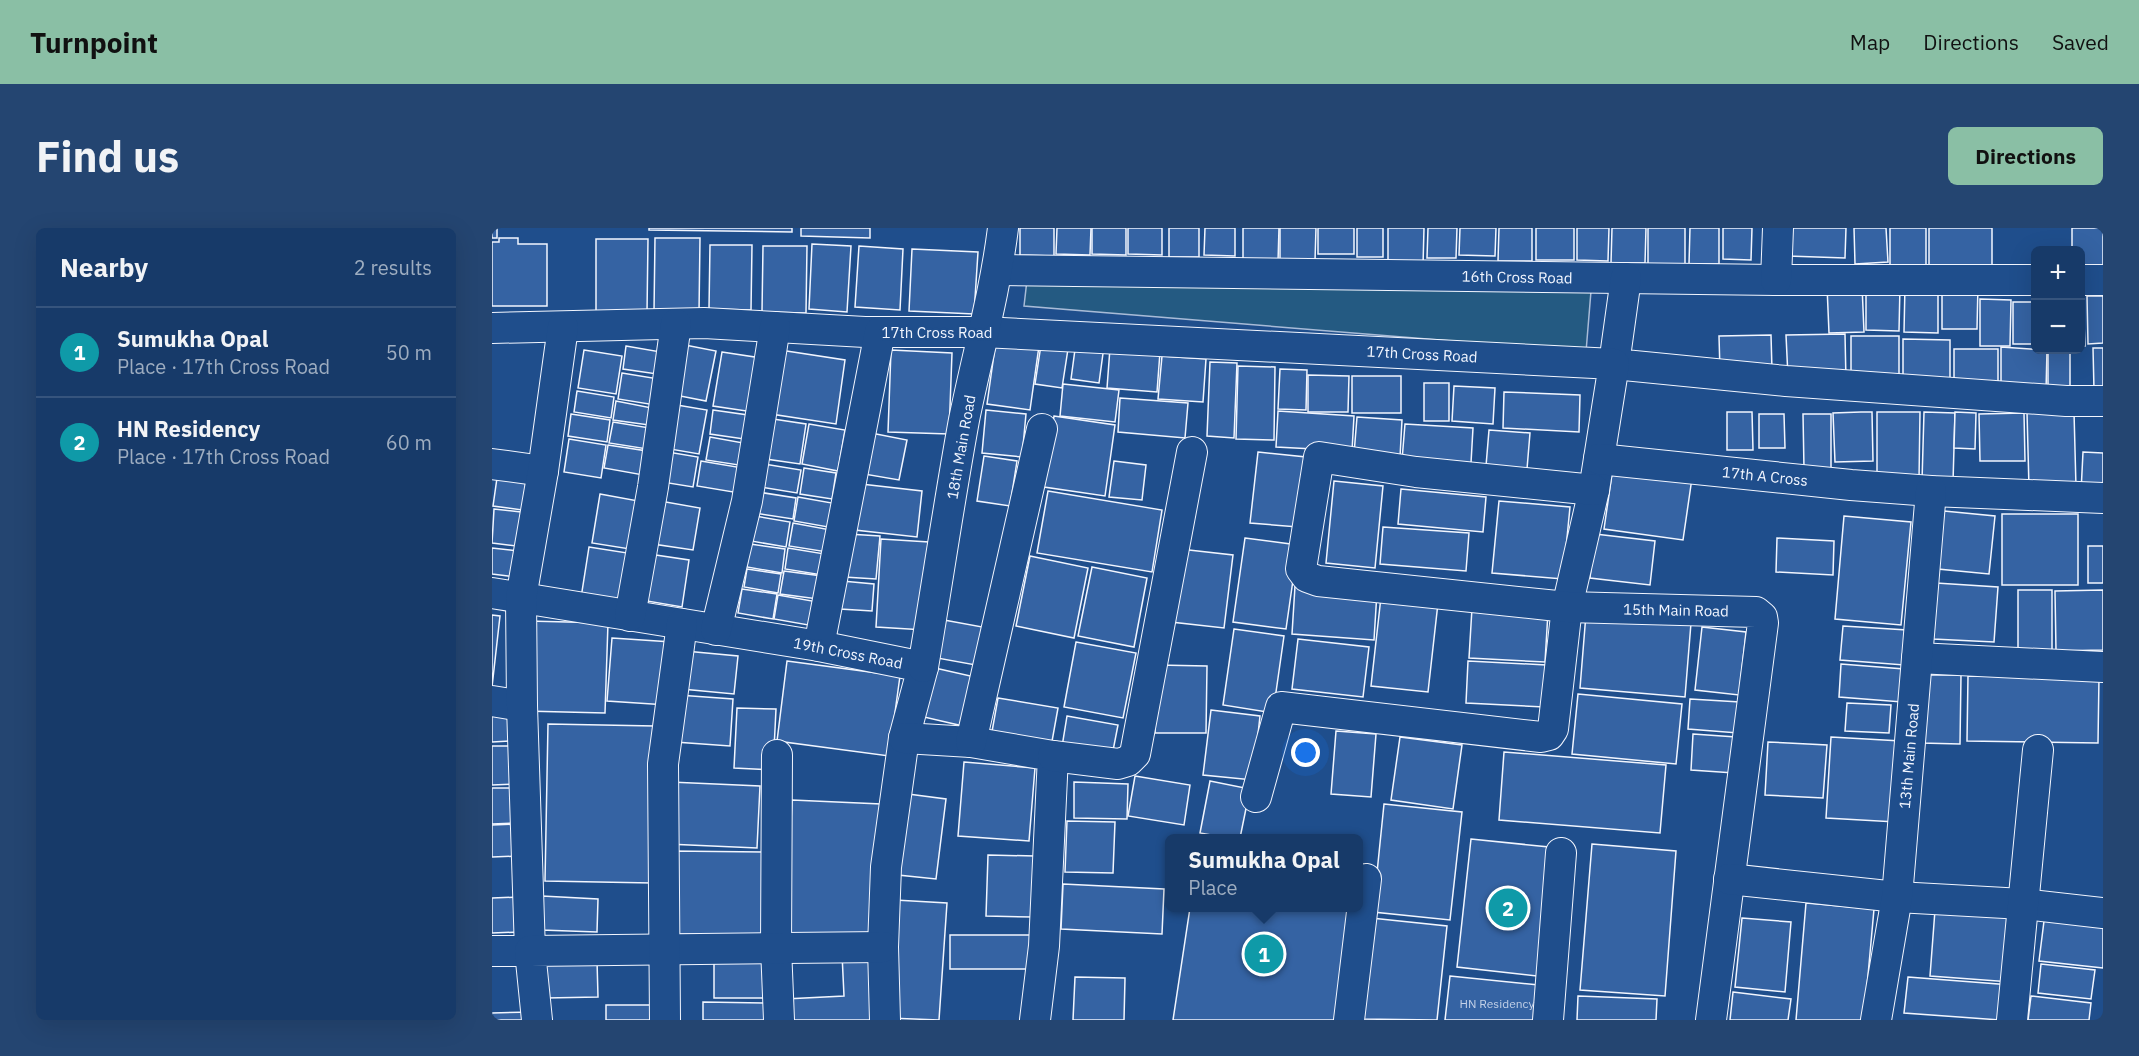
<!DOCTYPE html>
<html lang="en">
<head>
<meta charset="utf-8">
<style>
	body { margin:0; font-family:"IBM Plex Sans",sans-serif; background:#244571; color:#f1f3f6 }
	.controls { position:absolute; right:18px; top:18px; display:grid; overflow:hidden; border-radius:9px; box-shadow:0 6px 24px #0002 }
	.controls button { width:54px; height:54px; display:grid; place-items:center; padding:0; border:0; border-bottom:2px solid #36547d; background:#173a69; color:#f1f3f6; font:30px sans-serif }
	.you { position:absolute; left:814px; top:525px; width:21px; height:21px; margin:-15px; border:4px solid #fff; border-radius:50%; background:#1a73e8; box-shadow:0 0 0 9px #1a73e833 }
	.badge { display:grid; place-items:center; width:39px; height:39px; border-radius:50%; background:#8abfa5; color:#fff; font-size:20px; font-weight:700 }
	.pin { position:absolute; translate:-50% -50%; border:3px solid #fff; box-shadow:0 2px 6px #0006 }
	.popup { position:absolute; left:673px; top:606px; width:198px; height:78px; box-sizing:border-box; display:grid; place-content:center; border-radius:9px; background:#173a69; filter:drop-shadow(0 2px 4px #0005); font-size:20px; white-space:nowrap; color:#9eadc0 }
	.popup b { font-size:22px; color:#f1f3f6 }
	.popup::after { content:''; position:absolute; left:50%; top:100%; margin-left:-12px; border:12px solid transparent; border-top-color:#173a69 }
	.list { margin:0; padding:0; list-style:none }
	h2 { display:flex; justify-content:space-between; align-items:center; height:78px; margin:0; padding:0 24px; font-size:26px }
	h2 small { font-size:20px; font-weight:400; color:#9eadc0 }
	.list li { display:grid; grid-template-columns:39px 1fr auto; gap:18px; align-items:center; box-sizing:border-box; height:90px; padding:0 24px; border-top:2px solid #36547d }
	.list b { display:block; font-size:22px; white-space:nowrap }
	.list p { margin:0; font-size:20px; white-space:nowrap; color:#9eadc0 }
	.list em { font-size:20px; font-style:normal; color:#9eadc0 }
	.map { position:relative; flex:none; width:1611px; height:792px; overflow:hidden; border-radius:9px }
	header { display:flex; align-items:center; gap:36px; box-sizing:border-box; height:84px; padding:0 30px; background:#8abfa5; color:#111 }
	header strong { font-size:28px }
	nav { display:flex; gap:33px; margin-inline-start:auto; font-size:21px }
	.intro { display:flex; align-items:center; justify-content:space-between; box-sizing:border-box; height:144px; padding:0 36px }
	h1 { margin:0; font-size:42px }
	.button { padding:15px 27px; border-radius:9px; background:#8abfa5; color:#111; font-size:21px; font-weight:700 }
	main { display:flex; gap:36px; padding:0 36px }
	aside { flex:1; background:#173a69; border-radius:9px; box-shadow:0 6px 24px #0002 }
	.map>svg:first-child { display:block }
	.green { fill:#245a82; stroke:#a8bbd7; stroke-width:1.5 }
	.building { fill:#3563a3; stroke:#f2f6ff; stroke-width:1.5 }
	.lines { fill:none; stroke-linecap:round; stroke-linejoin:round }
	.minor-casing { stroke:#f2f6ff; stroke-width:32 }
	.minor { stroke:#1f4e8c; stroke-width:30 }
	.labels { text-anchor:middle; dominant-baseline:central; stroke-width:4.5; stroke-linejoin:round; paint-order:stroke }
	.number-label { font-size:12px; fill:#c3d1e8 }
	.street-label { font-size:15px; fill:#f2f6ff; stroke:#1f4e8c }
</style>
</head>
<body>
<header>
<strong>Turnpoint</strong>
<nav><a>Map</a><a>Directions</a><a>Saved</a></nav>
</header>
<div class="intro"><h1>Find us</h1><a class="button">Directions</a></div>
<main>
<aside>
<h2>Nearby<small>2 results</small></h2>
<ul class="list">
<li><span class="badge" style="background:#0f9aa8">1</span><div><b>Sumukha Opal</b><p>Place · 17th Cross Road</p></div><em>50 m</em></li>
<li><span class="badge" style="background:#0f9aa8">2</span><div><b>HN Residency</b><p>Place · 17th Cross Road</p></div><em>60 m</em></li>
</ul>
</aside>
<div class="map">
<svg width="1611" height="792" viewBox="0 0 1611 792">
	<rect width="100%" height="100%" fill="#1f4e8c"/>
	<polygon class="green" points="535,52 1099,63 1094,124 532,78"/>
	<g class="building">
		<rect x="0" y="0" width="5" height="10"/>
		<polygon points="157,0 300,0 300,4 157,2"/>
		<polygon points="309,0 378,0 378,10 309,8"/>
		<polygon points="528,0 562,0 562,28 528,27"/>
		<polygon points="565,0 599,0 598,27 564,26"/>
		<polygon points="600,0 634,0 634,27 600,26"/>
		<polygon points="636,0 670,0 670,27 636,26"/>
		<rect x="677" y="0" width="30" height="29"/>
		<polygon points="713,0 743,0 743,28 712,27"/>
		<polygon points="751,0 787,0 786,34 751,34"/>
		<polygon points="788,0 824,0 823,33 788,32"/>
		<rect x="826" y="0" width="36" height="26"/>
		<rect x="865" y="0" width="26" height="29"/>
		<polygon points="896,0 932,0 931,38 896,38"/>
		<polygon points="936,0 965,0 964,30 935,30"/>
		<polygon points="968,0 1004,0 1003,28 967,27"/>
		<polygon points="1007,0 1040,0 1040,33 1006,33"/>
		<rect x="1044" y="0" width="38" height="32"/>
		<polygon points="1085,0 1117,0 1116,33 1085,32"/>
		<polygon points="1120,0 1154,0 1153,35 1119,35"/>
		<rect x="1156" y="0" width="37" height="37"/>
		<polygon points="1198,0 1227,0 1227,36 1197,36"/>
		<polygon points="1231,0 1260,0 1259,32 1231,31"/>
		<polygon points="1297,0 1354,0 1353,30 1296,28"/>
		<polygon points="1362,0 1394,0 1396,34 1363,36"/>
		<rect x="1398" y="0" width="36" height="38"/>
		<rect x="1437" y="0" width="63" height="43"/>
		<polygon points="1580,0 1611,0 1611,37 1588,37 1588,22 1580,22"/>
		<polygon points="7,10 26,10 26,16 55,16 55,78 0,78 0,14 7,14"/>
		<polygon points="163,10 208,10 207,85 162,84"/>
		<polygon points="104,11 156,11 155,85 104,84"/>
		<polygon points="320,16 359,18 355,84 317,81"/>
		<polygon points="218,17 260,17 259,82 217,81"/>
		<polygon points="271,18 315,18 314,85 270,84"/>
		<polygon points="367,18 411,21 408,82 363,79"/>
		<polygon points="420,21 486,24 482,86 417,83"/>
		<polygon points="1370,57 1372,104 1337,105 1335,58"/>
		<polygon points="1374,57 1408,58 1407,103 1374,102"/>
		<polygon points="1413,57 1446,58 1446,105 1412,104"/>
		<polygon points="1450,57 1486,57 1485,101 1450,101"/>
		<polygon points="1595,68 1611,68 1611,115 1596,116"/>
		<polygon points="1488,71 1519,72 1518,118 1488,118"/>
		<polygon points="1588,72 1591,72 1593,118 1588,118"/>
		<rect x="1521" y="74" width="23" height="42"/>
		<polygon points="1353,106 1354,153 1296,149 1294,107"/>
		<polygon points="1279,107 1280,142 1228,143 1227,108"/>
		<rect x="1359" y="108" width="48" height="45"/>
		<polygon points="1411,111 1458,112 1458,155 1411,155"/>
		<polygon points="504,112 547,118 538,182 495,176"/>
		<polygon points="584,114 612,118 607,155 579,151"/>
		<polygon points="193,117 224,123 214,173 183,167"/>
		<polygon points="549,117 576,121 570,160 543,156"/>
		<polygon points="134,118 169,124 165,146 131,141"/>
		<polygon points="1509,119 1555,122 1554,163 1509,162"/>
		<polygon points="618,120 668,124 665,164 615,160"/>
		<polygon points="1601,120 1611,120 1611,162 1602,162"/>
		<rect x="1462" y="121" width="44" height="39"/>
		<polygon points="92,122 130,128 124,166 86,160"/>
		<polygon points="288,122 353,132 344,196 279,186"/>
		<polygon points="399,122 460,125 457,206 396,204"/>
		<rect x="1556" y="122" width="22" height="38"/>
		<polygon points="230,124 269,130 261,184 221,178"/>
		<polygon points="670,128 714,131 711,174 666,171"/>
		<polygon points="718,134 745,135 742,210 715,208"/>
		<polygon points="746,138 783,139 782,212 744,211"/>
		<polygon points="788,141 815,142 814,182 786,181"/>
		<polygon points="130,145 167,151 163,177 126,171"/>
		<polygon points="816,147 857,148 856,184 816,184"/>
		<rect x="860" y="148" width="49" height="37"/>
		<rect x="932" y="155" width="25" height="38"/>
		<polygon points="571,156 627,162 623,194 568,188"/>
		<polygon points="962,158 1003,160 1001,196 960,193"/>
		<polygon points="85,163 122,169 119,190 82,184"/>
		<polygon points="1012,164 1088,167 1087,204 1011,200"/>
		<polygon points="628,170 696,175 693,210 626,204"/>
		<polygon points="124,173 160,180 157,197 121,192"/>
		<polygon points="179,176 215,182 207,226 172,220"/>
		<polygon points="221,182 263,188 259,212 218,206"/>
		<polygon points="494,182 534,186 530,229 490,225"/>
		<polygon points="786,183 862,188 860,223 784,219"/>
		<polygon points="1235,184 1260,184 1261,222 1235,222"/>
		<polygon points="1369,184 1380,184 1381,233 1343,234 1341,185"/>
		<polygon points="1385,184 1428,184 1427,252 1385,252"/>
		<polygon points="1432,184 1463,185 1461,254 1430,253"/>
		<polygon points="1463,184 1484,185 1483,221 1462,220"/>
		<polygon points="1535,184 1582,184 1584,259 1537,260"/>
		<polygon points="1532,185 1533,233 1488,233 1487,186"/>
		<polygon points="79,186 118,192 115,214 76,208"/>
		<polygon points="1267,186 1292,186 1293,220 1267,220"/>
		<polygon points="1311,186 1339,186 1339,241 1312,241"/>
		<polygon points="562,188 623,197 613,268 552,259"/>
		<polygon points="865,189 910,192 908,229 862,226"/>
		<polygon points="281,191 314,196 308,236 274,231"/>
		<polygon points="121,194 158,200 155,221 117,215"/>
		<polygon points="317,196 353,202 346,243 310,236"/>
		<polygon points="913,196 981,200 979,235 910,232"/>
		<polygon points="997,202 1038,205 1035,241 994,238"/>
		<polygon points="374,204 415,212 407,252 366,245"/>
		<polygon points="218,209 257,216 253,238 214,232"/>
		<polygon points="77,211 114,217 109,250 72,244"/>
		<polygon points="116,217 155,223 151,247 112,240"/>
		<polygon points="170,223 206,229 201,259 164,253"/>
		<polygon points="766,224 814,229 806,299 758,295"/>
		<polygon points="1591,224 1611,225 1611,265 1589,264"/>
		<polygon points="492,228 525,233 518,278 485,273"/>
		<polygon points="209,233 251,240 247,265 205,258"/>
		<polygon points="622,233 654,237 650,272 617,269"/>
		<polygon points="272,236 309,242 305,265 268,259"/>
		<polygon points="1121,239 1200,250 1191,312 1112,301"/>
		<polygon points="312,240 344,245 340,271 308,266"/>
		<polygon points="5,250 34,254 30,282 1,278"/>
		<polygon points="842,253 891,258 883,340 834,335"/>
		<polygon points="369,256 430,263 425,309 363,302"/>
		<polygon points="909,261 994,269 991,304 906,296"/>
		<polygon points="556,263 670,282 660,344 545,325"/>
		<polygon points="266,264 304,270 301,291 262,285"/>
		<polygon points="108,266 152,274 144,322 100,315"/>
		<polygon points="306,269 340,275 336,299 302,293"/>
		<polygon points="168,273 208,280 201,322 161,316"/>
		<polygon points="1007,273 1078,279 1071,351 1000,345"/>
		<polygon points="2,281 38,285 33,319 0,315"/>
		<polygon points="1452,283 1503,288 1497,346 1446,341"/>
		<rect x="1510" y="286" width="76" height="71"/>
		<polygon points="263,288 298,294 294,319 259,313"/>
		<polygon points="1352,288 1419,294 1409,397 1343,391"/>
		<polygon points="301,295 339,302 335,324 297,318"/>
		<polygon points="891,299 977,305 974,343 888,336"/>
		<polygon points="356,306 388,308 384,351 352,349"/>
		<polygon points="1103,306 1163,313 1158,357 1098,350"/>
		<polygon points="753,310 806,317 794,401 741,394"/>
		<polygon points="1285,310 1342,313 1341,347 1284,344"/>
		<polygon points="389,311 437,314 433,402 384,399"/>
		<polygon points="258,316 293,321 290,345 255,339"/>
		<rect x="1596" y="318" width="15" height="37"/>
		<polygon points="97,319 142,326 133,378 89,370"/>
		<polygon points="0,320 26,323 23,349 0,346"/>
		<polygon points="296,320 333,326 330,347 293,341"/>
		<polygon points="688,321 741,327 732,400 679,394"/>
		<polygon points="157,326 197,332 190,379 149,372"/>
		<polygon points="538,328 596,340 582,410 524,398"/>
		<polygon points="600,339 655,350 642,419 586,408"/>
		<polygon points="255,341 289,346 286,365 252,359"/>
		<polygon points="292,343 330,348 326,371 288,366"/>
		<polygon points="350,353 382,356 380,383 348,381"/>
		<polygon points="1444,355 1506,359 1502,414 1441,411"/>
		<polygon points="803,358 885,364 882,412 800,406"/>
		<polygon points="250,361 285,366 281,391 246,385"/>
		<rect x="1526" y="362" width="34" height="62"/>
		<polygon points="1611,362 1611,422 1564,423 1563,363"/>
		<polygon points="286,367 326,374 322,398 282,391"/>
		<polygon points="889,369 946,375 936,464 879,458"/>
		<polygon points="980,380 1056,384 1053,434 977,430"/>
		<polygon points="1094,386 1199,395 1193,469 1088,460"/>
		<polygon points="0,387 8,388 0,459"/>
		<polygon points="452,392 496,400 489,438 445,430"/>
		<polygon points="35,393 116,395 113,485 32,483"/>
		<polygon points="1351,398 1415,402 1412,437 1348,432"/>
		<polygon points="1210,399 1254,404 1247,467 1203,462"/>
		<polygon points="742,401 792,408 781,485 731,477"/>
		<polygon points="120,410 180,414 175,477 115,473"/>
		<polygon points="806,411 877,419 871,469 800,461"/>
		<polygon points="584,414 644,425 631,490 572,479"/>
		<polygon points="193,423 246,428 242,466 190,461"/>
		<polygon points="295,433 408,448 397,528 285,513"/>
		<polygon points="976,433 1054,437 1052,479 974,475"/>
		<polygon points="1349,436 1412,441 1410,474 1347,469"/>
		<polygon points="665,437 715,438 714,505 663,505"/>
		<polygon points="443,440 483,449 471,498 432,489"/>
		<polygon points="1429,447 1469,447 1468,516 1429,515"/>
		<polygon points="1476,448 1607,449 1606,515 1475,513"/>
		<polygon points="1086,466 1190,476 1184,536 1080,526"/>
		<polygon points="186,467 241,471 238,518 183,514"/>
		<polygon points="506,470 566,480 559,519 499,509"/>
		<polygon points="1198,471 1248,474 1246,505 1196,501"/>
		<polygon points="1355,475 1399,477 1397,505 1353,503"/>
		<polygon points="245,480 284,481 281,542 242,540"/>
		<polygon points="19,481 20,513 0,514 0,482"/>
		<polygon points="719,482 768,488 761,552 711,547"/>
		<polygon points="575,488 626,497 619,533 569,525"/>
		<polygon points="56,496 163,498 160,655 53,653"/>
		<polygon points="844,503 884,506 879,569 839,566"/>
		<polygon points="1201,506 1244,509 1242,545 1199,542"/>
		<polygon points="908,509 970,517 961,581 899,572"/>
		<polygon points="1339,509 1409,513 1404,594 1334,590"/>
		<polygon points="1276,514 1335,517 1331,570 1273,567"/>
		<polygon points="0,518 21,518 22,556 0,557"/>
		<polygon points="1012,524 1174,537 1168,605 1007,592"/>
		<polygon points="472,534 543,540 537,613 466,608"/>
		<polygon points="643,548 698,557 692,597 636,588"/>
		<polygon points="718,553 758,561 748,610 736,610 708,605"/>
		<polygon points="178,554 268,558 265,620 175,616"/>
		<polygon points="582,554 636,556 635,591 582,590"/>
		<polygon points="0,560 24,560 25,595 0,596"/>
		<polygon points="416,566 454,571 444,651 406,647"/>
		<polygon points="300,572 389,576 382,709 294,705"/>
		<polygon points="892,576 970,584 958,692 881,684"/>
		<polygon points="575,593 623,594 621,645 573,644"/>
		<polygon points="26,596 28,628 0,629 0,597"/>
		<polygon points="979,611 1067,620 1053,749 965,739"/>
		<polygon points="1100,616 1184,623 1173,768 1088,762"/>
		<polygon points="178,623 279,624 279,707 177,706"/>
		<polygon points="496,627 543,628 541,689 494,688"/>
		<polygon points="571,656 672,661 670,706 569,701"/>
		<polygon points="50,668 106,671 105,704 49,702"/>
		<polygon points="27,669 28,704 0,705 0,670"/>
		<polygon points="403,672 455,675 447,792 396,790"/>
		<polygon points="1314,675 1382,681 1372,792 1304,792"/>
		<polygon points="698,680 861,680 844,792 681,792"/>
		<polygon points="1443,682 1524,687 1519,754 1438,748"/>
		<polygon points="879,690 955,698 945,792 868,791"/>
		<polygon points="1250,690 1299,694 1293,764 1243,759"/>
		<polygon points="1552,693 1611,699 1611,740 1547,733"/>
		<rect x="458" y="707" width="83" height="34"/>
		<polygon points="381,725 385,792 294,792 293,771 352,768 350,726"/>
		<rect x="222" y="728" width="56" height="42"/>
		<polygon points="105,732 106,769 54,770 53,734"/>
		<polygon points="1549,736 1603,742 1599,771 1546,765"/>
		<polygon points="958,748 1057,758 1053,792 953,792"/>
		<polygon points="583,749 633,750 632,792 581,792"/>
		<polygon points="1416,749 1519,757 1508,792 1412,785"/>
		<polygon points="1241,764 1299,771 1296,792 1238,792"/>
		<polygon points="1086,768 1165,771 1164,792 1085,792"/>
		<polygon points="1539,768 1599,775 1597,792 1536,792"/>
		<polygon points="211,774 278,775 278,792 211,792"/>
		<rect x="114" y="777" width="44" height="15"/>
		<polygon points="41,784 41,792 0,792 0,785"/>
	</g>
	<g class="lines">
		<g class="minor-casing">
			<g id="minor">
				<polyline points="506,42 1284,52 1544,52"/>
				<polyline points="1134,50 1122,136 1294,153 1574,173 1611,173"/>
				<polyline points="1284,52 1286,0"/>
				<polyline points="1588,52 1611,52"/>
				<polyline points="0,100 212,95 373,104 490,104 1122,136 1102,262 1075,379 1061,501 1057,507 1049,509 789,479 764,569"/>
				<polyline points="1107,231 1359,257 1439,263 1611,270"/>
				<polyline points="0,236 51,243"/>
				<polyline points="1102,262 924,244 827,229 809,341 815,349 826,353 1075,379 1264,384 1270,389 1271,395 1219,792"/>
				<polyline points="0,365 327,418 431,439 412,510 394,639 391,719 393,792"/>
				<polyline points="138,388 161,259 184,96"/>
				<polyline points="224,402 255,273 283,99"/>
				<polyline points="327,418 388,104"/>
				<polyline points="1425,430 1611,439"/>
				<path d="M431,439C445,357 457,274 472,192C485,128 503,65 511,0"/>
				<polyline points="0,473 30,478"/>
				<polyline points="412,510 479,514 561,528 552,718 543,792"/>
				<polyline points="479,514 550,201"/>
				<polyline points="285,527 284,719 287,792"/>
				<polyline points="561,528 626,536 636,533 643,526 700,224"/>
				<polyline points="1237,651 1405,669 1531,676 1611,685"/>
				<polyline points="0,723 38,723 30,478 29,370 51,243 71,99"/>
				<polyline points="45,792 38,723 391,719"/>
				<polyline points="173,792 171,536 190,396"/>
				<polyline points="857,792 874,651"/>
				<polyline points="1056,792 1069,625"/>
				<polyline points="1384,792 1405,669 1439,263"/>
				<polyline points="1520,792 1546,522"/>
			</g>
		</g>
		<use href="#minor" class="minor"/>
	</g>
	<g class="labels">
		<g class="number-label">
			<text x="1005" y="775">HN Residency</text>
		</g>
		<g class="street-label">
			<text transform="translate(1025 49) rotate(1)">16th Cross Road</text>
			<text x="445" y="104">17th Cross Road</text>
			<text transform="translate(930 126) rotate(3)">17th Cross Road</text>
			<text transform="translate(469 219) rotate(-80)">18th Main Road</text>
			<text transform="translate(1273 248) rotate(6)">17th A Cross</text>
			<text transform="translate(1184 382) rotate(1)">15th Main Road</text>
			<text transform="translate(356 425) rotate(11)">19th Cross Road</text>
			<text transform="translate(1417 528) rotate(-85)">13th Main Road</text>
		</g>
	</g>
</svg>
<div class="controls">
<button>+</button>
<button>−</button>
</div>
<div class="you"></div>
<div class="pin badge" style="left:772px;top:726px;background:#0f9aa8">1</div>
<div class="popup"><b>Sumukha Opal</b>Place</div>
<div class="pin badge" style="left:1016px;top:680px;background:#0f9aa8">2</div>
</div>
</main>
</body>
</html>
